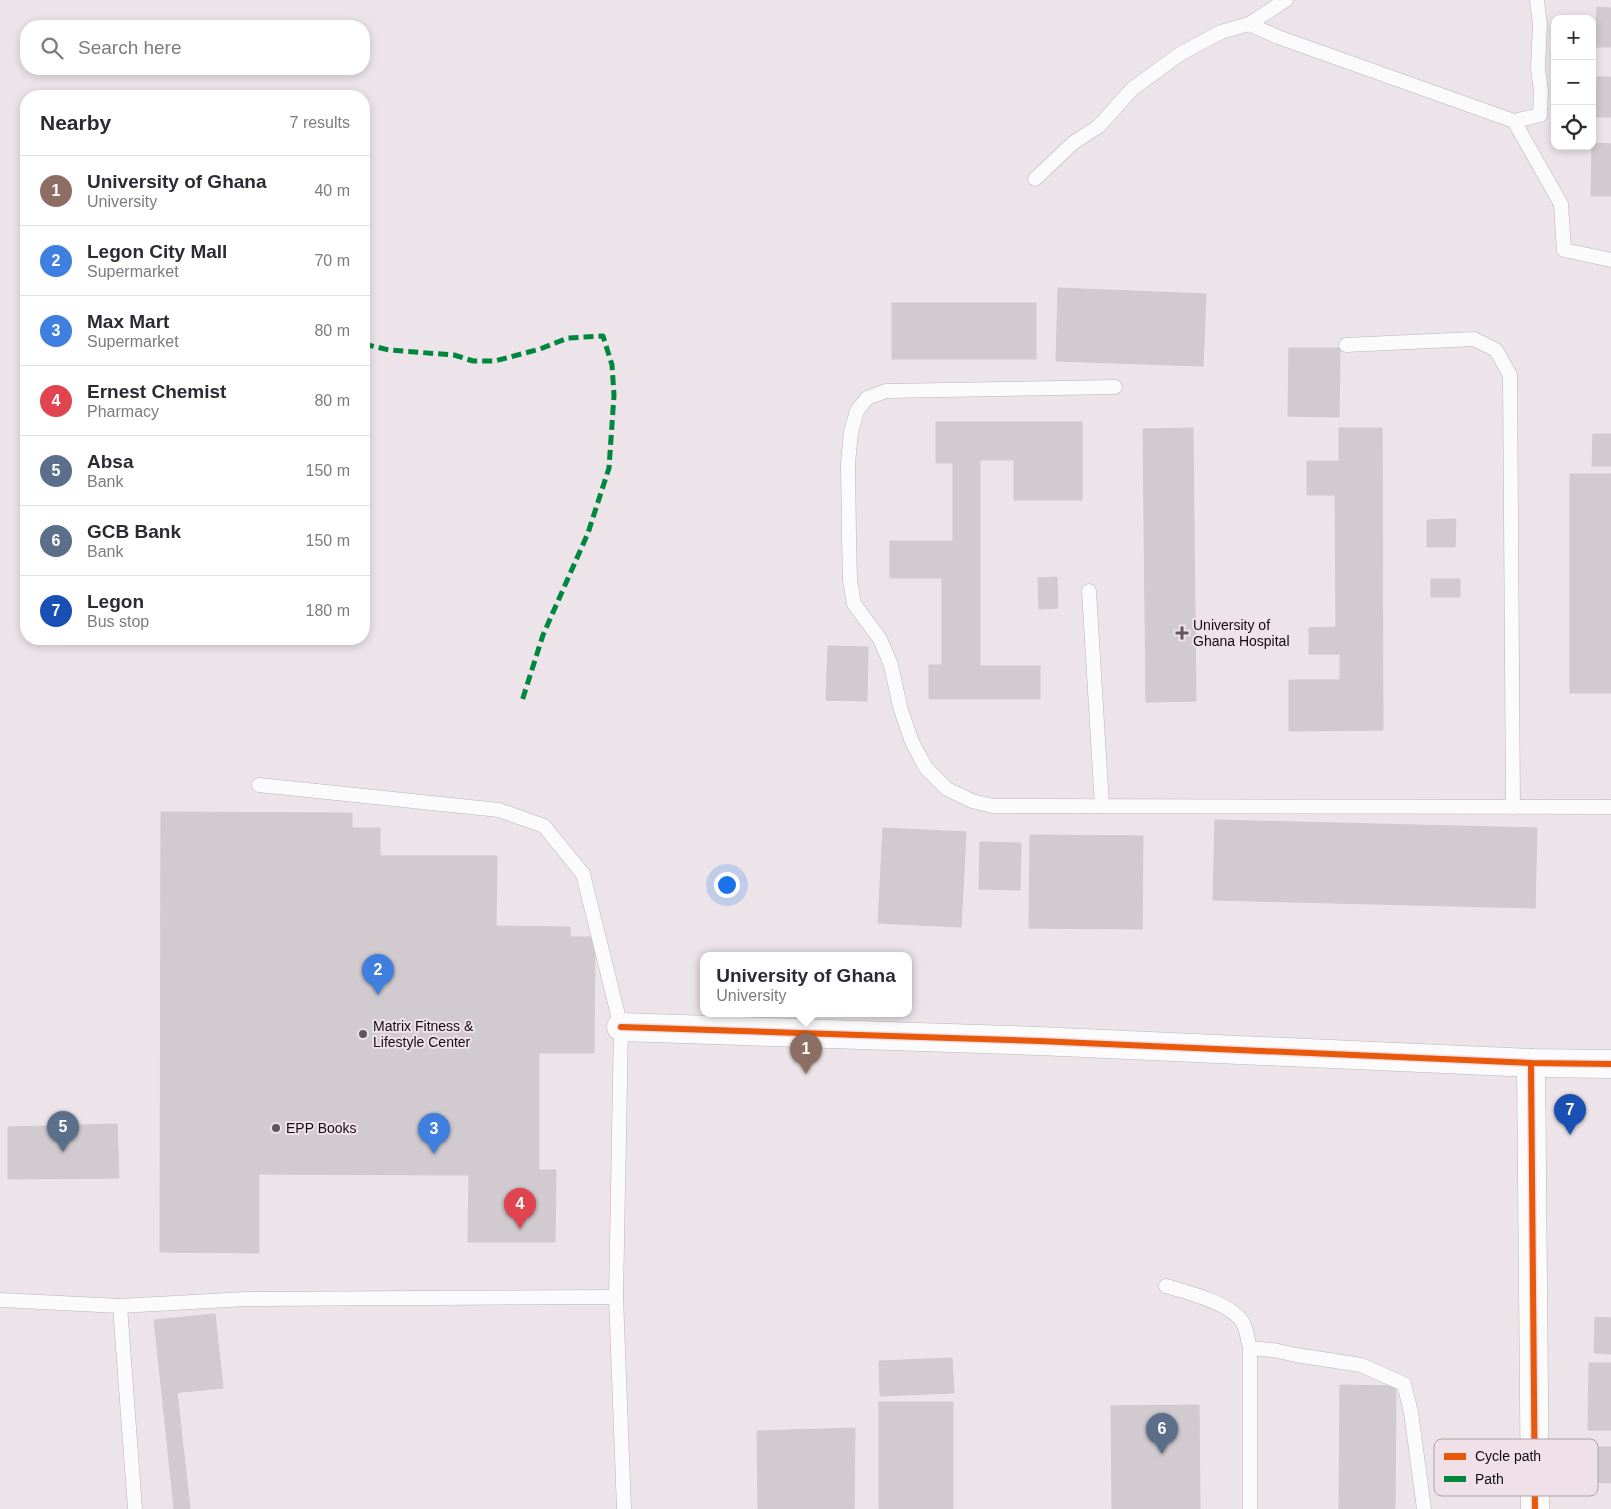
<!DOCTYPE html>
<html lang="en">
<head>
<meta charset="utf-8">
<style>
	body { margin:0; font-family:Helvetica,sans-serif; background:#f7f7f7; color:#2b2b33 }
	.controls { position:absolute; right:15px; top:15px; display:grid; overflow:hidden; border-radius:10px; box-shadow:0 2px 8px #0003 }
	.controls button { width:45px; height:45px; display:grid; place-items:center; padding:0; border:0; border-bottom:1px solid #e1e1e2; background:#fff; color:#2b2b33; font:25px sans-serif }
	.you { position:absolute; left:726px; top:884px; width:18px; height:18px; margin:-12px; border:4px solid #fff; border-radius:50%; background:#1a73e8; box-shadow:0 0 0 8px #1a73e833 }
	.badge { display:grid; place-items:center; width:32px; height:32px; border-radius:50%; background:#5e585c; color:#fff; font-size:16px; font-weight:700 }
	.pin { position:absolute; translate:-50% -41px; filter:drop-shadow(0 1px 2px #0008) }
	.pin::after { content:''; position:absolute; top:26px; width:18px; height:15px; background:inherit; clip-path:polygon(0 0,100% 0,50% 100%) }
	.popup { position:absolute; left:700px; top:952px; width:212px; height:65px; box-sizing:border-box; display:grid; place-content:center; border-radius:10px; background:#fff; filter:drop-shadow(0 1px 4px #0005); font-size:16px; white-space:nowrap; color:#7c7c81 }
	.popup b { font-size:19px; color:#2b2b33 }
	.popup::after { content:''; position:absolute; left:50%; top:100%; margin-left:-10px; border:10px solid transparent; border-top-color:#fff }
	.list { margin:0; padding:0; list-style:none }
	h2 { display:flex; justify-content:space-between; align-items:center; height:65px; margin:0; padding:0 20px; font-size:21px }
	h2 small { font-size:16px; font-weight:400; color:#7c7c81 }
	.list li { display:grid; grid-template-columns:32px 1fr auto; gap:15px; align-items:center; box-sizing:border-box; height:70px; padding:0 20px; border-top:1px solid #e1e1e2 }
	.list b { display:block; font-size:19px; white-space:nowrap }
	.list p { margin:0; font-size:16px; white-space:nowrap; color:#7c7c81 }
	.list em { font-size:16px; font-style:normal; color:#7c7c81 }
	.icon { flex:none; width:28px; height:28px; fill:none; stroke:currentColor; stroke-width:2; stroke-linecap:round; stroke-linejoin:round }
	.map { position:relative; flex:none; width:1611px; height:1509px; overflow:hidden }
	.search { position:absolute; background:#fff; box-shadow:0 2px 8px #0003; left:20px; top:20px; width:350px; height:55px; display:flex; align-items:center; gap:12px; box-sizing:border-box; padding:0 18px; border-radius:20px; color:#7c7c81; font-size:19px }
	.panel { position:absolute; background:#fff; box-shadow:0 2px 8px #0003; left:20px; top:90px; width:350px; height:555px; border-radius:20px }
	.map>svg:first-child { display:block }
	.building { fill:#d1cbcf; stroke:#d0cace }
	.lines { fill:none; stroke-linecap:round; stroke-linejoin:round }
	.lane-casing { stroke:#b9b4b7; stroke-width:15 }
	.street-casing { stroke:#b9b4b7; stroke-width:29 }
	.lane { stroke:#fcfbfc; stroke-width:14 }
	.street { stroke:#fcfbfc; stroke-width:28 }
	.quiet { stroke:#00873e; stroke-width:5; stroke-dasharray:10 5; stroke-linecap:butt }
	.cycleway-casing { stroke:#f0e1e9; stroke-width:9 }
	.cycleway { stroke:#e8590c; stroke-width:6 }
	.poi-dot { fill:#5e585c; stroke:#f0e1e9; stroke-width:2 }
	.labels { text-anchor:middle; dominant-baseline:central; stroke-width:4; stroke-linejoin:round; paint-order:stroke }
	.poi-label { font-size:14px; fill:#120d10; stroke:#f0e1e9; text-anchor:start }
	.key { fill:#f0e1e9; stroke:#ada1a8; stroke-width:1 }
	.key-label { font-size:14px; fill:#120d10 }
</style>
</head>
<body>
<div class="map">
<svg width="1611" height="1509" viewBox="0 0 1611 1509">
	<rect width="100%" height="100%" fill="#ece4e9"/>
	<g class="building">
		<polygon points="1597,7 1611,8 1611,47 1596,47"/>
		<polygon points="1597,77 1611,77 1611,117 1596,117"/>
		<polygon points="1592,143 1611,144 1611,196 1591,196"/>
		<polygon points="1058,288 1206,294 1203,366 1056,361"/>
		<rect x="892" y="303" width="144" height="56"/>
		<polygon points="1289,348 1340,348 1339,417 1288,416"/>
		<polygon points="936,422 1082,422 1082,500 1014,500 1014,460 980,460 980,666 1040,666 1040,699 929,699 929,665 942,665 942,578 890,578 890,541 953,541 953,463 936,463"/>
		<polygon points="1193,428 1196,701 1146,702 1143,429"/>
		<polygon points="1339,428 1382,428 1383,730 1289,731 1289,680 1340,680 1340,654 1309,654 1309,628 1336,627 1335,495 1307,495 1307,461 1339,461"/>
		<polygon points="1593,434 1611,434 1611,466 1592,466"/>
		<rect x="1570" y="474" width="41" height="219"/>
		<polygon points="1456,519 1455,547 1427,547 1427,520"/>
		<polygon points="1057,577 1058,608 1039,609 1038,578"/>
		<rect x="1431" y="579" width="29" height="18"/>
		<polygon points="828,646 868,647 867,701 826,700"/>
		<polygon points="161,812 352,813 352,828 380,828 380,856 497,856 496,926 570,927 570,937 595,937 594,1053 539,1053 539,1170 556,1170 555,1242 468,1242 469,1175 259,1174 259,1253 160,1252"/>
		<polygon points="1215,820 1537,828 1535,908 1213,900"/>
		<polygon points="883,828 966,832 961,927 878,923"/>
		<polygon points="1030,835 1143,836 1142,929 1029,928"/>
		<polygon points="980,842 1021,843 1020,890 979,889"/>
		<polygon points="117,1124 119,1178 8,1179 8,1127"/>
		<polygon points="215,1314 223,1388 162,1394 154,1320"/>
		<polygon points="1595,1317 1611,1318 1611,1354 1594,1353"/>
		<polygon points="952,1358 954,1393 880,1396 879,1361"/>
		<polygon points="1589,1363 1611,1363 1611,1430 1588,1430"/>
		<polygon points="1340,1385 1396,1386 1395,1509 1339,1509"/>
		<polygon points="177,1392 190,1509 174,1509 162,1394"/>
		<rect x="879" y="1402" width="74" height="107"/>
		<polygon points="1199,1405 1200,1509 1112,1509 1111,1406"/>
		<polygon points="855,1428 854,1509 758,1509 757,1431"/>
		<polygon points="1588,1447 1611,1447 1611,1483 1587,1482"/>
	</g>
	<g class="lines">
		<g class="lane-casing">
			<g id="lane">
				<polyline points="1249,24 1286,0"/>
				<polyline points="1514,121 1540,115 1541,91 1538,69 1540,25 1537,0"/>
				<polyline points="1035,179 1073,143 1099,126 1132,89 1180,54 1221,32 1249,24 1278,37 1514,121 1561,204 1564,250 1611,260"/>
				<polyline points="1346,345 1474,339 1496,350 1510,375 1513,807"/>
				<polyline points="1115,387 886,391 867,398 857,411 851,432 848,463 849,536 850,580 854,604 880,639 891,665 900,707 912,742 926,768 947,789 972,801 993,806 1611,807"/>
				<polyline points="1089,591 1102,806"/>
				<polyline points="259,785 499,810 544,826 583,874 621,1027 616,1297 624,1509"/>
				<path d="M1166,1286C1187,1292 1235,1304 1244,1325C1247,1332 1248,1341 1250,1348V1509"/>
				<polyline points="0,1300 120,1306 246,1299 616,1297"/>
				<polyline points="120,1306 135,1509"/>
				<polyline points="1250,1348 1273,1350 1296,1355 1361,1365 1404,1384 1411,1412 1424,1509"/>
			</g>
		</g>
		<g class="street-casing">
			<g id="street">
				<polyline points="621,1027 1039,1041 1531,1063 1611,1064"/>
				<polyline points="1531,1063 1535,1509"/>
			</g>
		</g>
		<use href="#lane" class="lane"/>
		<use href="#street" class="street"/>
		<polyline class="quiet" points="364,344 389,350 454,355 473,361 495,361 540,349 568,338 603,336 612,365 614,395 609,468 588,533 543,635 522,701"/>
		<g class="cycleway-casing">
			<g id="cycleway">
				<polyline points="621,1027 1039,1041 1531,1063 1611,1064"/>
				<polyline points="1531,1063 1535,1509"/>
			</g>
		</g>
		<use href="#cycleway" class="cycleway"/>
	</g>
	<g class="poi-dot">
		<path d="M1179.5 625.5h5v5h5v5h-5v5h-5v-5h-5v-5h5z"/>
		<circle cx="363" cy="1034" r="5"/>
		<circle cx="276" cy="1128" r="5"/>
	</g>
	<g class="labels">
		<g class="poi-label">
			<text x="1193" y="625">University of<tspan x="1193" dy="16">Ghana Hospital</tspan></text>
			<text x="373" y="1026">Matrix Fitness &amp;<tspan x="373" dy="16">Lifestyle Center</tspan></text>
			<text x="286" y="1128">EPP Books</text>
		</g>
	</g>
	<rect x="1434" y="1439" width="164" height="57" rx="8" class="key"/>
	<rect x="1444" y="1453" width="22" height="7" fill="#e8590c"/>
	<rect x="1444" y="1476" width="22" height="6" fill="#00873e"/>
	<g class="key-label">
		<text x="1475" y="1461">Cycle path</text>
		<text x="1475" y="1484">Path</text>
	</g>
</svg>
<div class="controls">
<button>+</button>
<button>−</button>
<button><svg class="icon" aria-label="locate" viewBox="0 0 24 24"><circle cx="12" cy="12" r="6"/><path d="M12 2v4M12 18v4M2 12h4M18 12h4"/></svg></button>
</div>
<div class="you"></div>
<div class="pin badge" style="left:806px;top:1074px;background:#8d6e63">1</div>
<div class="popup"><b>University of Ghana</b>University</div>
<div class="pin badge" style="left:378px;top:995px;background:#3f7fe0">2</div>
<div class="pin badge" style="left:434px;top:1154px;background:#3f7fe0">3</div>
<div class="pin badge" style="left:520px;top:1229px;background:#e0444e">4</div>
<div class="pin badge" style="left:63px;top:1152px;background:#5c6f8a">5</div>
<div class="pin badge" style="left:1162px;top:1454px;background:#5c6f8a">6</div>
<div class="pin badge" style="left:1570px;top:1135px;background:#1a4fb4">7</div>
<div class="search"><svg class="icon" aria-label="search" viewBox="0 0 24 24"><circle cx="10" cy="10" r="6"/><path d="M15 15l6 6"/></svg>Search here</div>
<section class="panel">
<h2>Nearby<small>7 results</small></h2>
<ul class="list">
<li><span class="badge" style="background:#8d6e63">1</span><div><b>University of Ghana</b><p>University</p></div><em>40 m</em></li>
<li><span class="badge" style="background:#3f7fe0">2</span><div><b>Legon City Mall</b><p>Supermarket</p></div><em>70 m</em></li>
<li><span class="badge" style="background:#3f7fe0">3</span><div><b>Max Mart</b><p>Supermarket</p></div><em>80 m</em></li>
<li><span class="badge" style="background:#e0444e">4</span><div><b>Ernest Chemist</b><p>Pharmacy</p></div><em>80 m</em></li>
<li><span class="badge" style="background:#5c6f8a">5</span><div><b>Absa</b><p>Bank</p></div><em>150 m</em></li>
<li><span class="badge" style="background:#5c6f8a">6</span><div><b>GCB Bank</b><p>Bank</p></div><em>150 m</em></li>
<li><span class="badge" style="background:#1a4fb4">7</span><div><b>Legon</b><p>Bus stop</p></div><em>180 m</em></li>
</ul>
</section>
</div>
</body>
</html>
